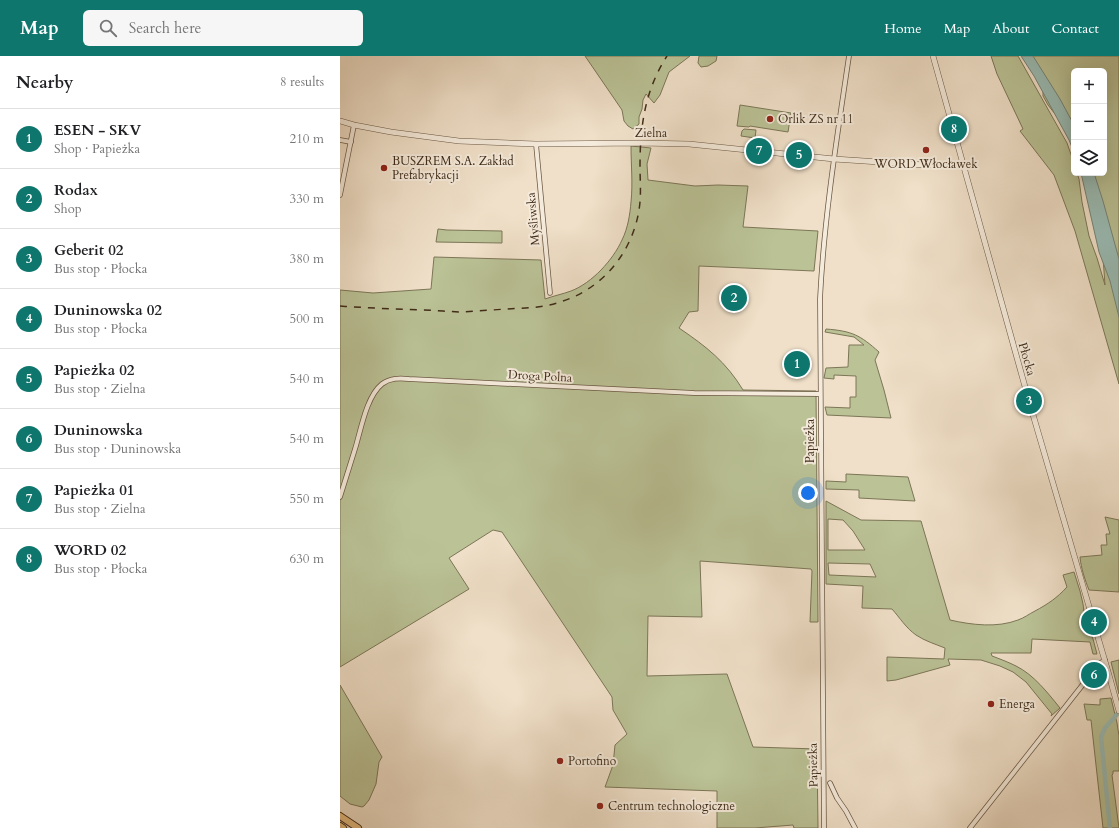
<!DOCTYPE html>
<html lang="en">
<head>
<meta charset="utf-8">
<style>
	body { margin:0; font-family:Cardo,serif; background:#f6f6f6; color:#202124 }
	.controls { position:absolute; right:12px; top:12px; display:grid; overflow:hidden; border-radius:6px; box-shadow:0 4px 16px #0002 }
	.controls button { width:36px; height:36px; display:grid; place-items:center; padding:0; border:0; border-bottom:1px solid #e0e0e0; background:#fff; color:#202124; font:20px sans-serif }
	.you { position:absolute; left:468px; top:437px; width:14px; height:14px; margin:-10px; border:3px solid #fff; border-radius:50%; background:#1a73e8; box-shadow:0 0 0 6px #1a73e833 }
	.badge { display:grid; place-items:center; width:26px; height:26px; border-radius:50%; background:#0f766e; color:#fff; font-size:13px; font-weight:700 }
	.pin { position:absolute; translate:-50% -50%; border:2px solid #fff; box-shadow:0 1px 4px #0006 }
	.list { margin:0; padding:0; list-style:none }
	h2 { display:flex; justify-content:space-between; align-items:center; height:52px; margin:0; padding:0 16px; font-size:17px }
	h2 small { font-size:13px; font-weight:400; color:#757577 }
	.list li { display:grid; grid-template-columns:26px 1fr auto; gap:12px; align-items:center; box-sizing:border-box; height:60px; padding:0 16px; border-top:1px solid #e0e0e0 }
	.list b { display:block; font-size:15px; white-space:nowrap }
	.list p { margin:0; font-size:13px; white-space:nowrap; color:#757577 }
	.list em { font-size:13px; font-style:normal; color:#757577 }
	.icon { flex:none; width:22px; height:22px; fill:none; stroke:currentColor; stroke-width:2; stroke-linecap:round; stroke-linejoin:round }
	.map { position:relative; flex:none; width:779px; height:772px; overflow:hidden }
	header { display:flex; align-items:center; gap:24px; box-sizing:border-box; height:56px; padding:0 20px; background:#0f766e; color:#fff }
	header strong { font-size:19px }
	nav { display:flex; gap:22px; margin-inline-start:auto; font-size:14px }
	.search { width:280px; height:36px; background:#f6f6f6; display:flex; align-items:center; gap:10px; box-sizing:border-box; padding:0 14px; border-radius:6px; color:#757577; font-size:15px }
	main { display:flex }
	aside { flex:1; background:#fff }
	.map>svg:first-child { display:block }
	.green { fill:#bac296; stroke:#7c7657; fill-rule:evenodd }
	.water { fill:#9abdb6; stroke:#768377 }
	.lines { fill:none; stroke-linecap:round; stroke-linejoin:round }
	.canal { stroke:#9abdb6; stroke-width:4.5 }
	.minor-casing { stroke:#6b5844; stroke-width:5.5 }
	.tertiary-casing { stroke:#6b5844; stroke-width:6 }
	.primary-casing { stroke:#3f2b18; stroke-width:8 }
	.minor { stroke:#f5ebdc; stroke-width:4 }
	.tertiary { stroke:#f5ebdc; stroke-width:5 }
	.primary { stroke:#e8c084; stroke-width:6 }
	.rail { stroke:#3f2b18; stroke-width:1.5; stroke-dasharray:7 7; stroke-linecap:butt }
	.poi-dot { fill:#8f2418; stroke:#f5ebdc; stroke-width:1.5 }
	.labels { text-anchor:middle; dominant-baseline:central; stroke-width:4; stroke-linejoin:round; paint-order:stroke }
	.poi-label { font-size:12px; fill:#3f2b18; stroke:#f5ebdc; text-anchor:start }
	.street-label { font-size:12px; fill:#3f2b18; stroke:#f5ebdc }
</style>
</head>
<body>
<header>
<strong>Map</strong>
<div class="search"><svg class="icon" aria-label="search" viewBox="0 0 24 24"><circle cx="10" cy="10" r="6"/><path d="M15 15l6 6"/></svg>Search here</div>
<nav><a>Home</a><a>Map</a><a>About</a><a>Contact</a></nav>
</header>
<main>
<aside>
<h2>Nearby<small>8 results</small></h2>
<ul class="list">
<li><span class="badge">1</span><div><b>ESEN - SKV</b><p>Shop · Papieżka</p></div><em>210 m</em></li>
<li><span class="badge">2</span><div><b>Rodax</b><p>Shop</p></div><em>330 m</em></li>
<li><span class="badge">3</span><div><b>Geberit 02</b><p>Bus stop · Płocka</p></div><em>380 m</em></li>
<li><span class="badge">4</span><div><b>Duninowska 02</b><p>Bus stop · Płocka</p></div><em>500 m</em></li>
<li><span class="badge">5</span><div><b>Papieżka 02</b><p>Bus stop · Zielna</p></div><em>540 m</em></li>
<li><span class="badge">6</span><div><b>Duninowska</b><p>Bus stop · Duninowska</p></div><em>540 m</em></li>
<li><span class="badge">7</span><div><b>Papieżka 01</b><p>Bus stop · Zielna</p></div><em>550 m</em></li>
<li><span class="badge">8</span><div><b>WORD 02</b><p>Bus stop · Płocka</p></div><em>630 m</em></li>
</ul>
</aside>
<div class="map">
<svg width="779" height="772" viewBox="0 0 779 772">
	<rect width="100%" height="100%" fill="#f0e0c9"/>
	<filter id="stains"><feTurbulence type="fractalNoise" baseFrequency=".005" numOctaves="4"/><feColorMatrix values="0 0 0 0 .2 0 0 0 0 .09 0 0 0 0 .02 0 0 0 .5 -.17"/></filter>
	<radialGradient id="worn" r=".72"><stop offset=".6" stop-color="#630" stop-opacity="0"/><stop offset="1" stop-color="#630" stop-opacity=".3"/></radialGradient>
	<g class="green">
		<polygon points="245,0 350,0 329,16 320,39 314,47 306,38 303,44 302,53 299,61 299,68 293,73 288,70 284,65 282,54"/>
		<polygon points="359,0 377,0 376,5 368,10 361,11 358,7"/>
		<polygon points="651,0 678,0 727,87 734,107 734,117 737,117 739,123 742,146 749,180 757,202 765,229 763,201 745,117 764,117 764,15 734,15 734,92 722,67 708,49 703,40 703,32 682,0 779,0 779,328 735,175 714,119 680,75 683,73 657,18"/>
		<polygon points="400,49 451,57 448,76 410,70 409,71 397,70"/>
		<polygon points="404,73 416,74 415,82 401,80 402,75"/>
		<path d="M291,90L311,92L307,108L308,124L355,130L378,129L408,130L403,171L478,175L474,215L359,210L358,255L349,256L339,272C367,291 386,306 403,334L476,335L478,566H470L472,515L471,513L360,505L362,561L308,560L307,620L387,618L413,691L477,693L478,772H454L453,769L415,772H377V735L265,731L273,709L275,689L287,678L273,654L272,641L162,476L153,474L109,502L129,533L0,611V234L33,237L91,233L94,201L201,204L205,243C213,240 223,238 231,235C252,227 273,204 282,184C288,172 290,158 291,146C293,127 291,109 291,90Z"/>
		<polygon points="98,173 107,174 162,175 162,187 96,186"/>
		<path d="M486,273C512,275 520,279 539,296L535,304L544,334L551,362L487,359L485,351L510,352V341H516V320L494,319V323L484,322L486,312L508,311L509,289H524L514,281L485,276Z"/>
		<polygon points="506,418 568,421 575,445 519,442 519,434 486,433 486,425 506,426"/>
		<path d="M486,445L521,464L581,465L610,564C632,569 657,572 678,564C684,562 689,558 695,555C708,548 717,542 727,531L723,519L734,516L740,535L743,548L745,564L747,570L753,583L757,598H753L750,586L692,583L691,597H651L652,600C660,603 668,606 676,610C694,619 707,636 720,652L711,660L712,658L686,626L673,616L660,610L641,604L608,603L610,609L556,624L547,625V601L604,603L605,592C595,588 585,585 576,579C566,572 560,562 552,553L522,552L523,530L486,528ZM488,463L503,464L513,475L525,494H488ZM488,507L530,508L536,521L489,519Z"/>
		<path d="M765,461L779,464V536L749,534C745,524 741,512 740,501L762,499L761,489H767L766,478H770Z"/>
		<polygon points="779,604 779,638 771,606"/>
		<polygon points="0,629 42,701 39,706 36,728 29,744 24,750 22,751 10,748 0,740"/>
		<polygon points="771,642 777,667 779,680 779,715 773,715 773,718 772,719 779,772 763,772 751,664 747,664 744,648 760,649 760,643"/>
	</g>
	<g class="water">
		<polygon points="681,0 693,0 720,43 734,69 734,96 729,84 694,20"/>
		<polygon points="741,117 754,117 763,145 779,203 779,261 770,225 759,196"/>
	</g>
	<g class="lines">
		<polyline class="canal" points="770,772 761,681 765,672 779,656"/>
		<g class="minor-casing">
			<g id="minor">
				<polyline points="0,84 11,86"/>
				<polyline points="196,88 210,237"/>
				<polyline points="0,139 14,69"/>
				<path d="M0,441C5,425 10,409 15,393C21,374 26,341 42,328C50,322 59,322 69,323L354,337L480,338"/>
				<polyline points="490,727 497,742 506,755 515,772"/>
				<path d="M484,772L480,243C484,162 497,81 509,0"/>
				<polyline points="630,772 759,608 765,604"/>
			</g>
		</g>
		<g class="tertiary-casing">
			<g id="tertiary">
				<polyline points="593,0 689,345 769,619 779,655"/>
				<polyline points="0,65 14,69 51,76 119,85 196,88 301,87 349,88 494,103 585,109 624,108"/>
			</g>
		</g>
		<g class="primary-casing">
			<g id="primary">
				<polyline points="0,760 18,772"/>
				<polyline points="0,770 3,772"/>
			</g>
		</g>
		<use href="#minor" class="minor"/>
		<use href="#tertiary" class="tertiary"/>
		<use href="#primary" class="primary"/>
		<path class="rail" d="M0,250C27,252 54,253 82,254C96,254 110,256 124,256C138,255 152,254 166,253C185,252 205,252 223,245C266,231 296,191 300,146C301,134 300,122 300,110C300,70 305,34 327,0"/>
	</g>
	<g class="poi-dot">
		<circle cx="430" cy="63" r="4"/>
		<circle cx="586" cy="94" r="4"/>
		<circle cx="44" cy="112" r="4"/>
		<circle cx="651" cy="648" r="4"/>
		<circle cx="220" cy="705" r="4"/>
		<circle cx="260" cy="750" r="4"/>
	</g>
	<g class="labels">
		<g class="poi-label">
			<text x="438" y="63">Orlik ZS nr 11</text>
			<text x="52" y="105">BUSZREM S.A. Zakład<tspan x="52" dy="14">Prefabrykacji</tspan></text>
			<text x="586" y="108" text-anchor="middle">WORD Włocławek</text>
			<text x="659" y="648">Energa</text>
			<text x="228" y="705">Portofino</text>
			<text x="268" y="750">Centrum technologiczne</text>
		</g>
		<g class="street-label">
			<text x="311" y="77">Zielna</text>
			<text transform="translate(193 163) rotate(-95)">Myśliwska</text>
			<text transform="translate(687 303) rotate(74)">Płocka</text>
			<text transform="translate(200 320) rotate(3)">Droga Polna</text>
			<text transform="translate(470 385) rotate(-90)">Papieżka</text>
			<text transform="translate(473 709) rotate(-91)">Papieżka</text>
		</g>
	</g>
	<rect width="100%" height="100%" filter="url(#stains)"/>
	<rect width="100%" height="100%" fill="url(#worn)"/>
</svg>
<div class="controls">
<button>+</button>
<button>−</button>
<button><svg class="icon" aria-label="layers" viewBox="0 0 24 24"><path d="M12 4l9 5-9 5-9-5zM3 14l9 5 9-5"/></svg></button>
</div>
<div class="you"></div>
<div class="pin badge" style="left:457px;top:308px">1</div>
<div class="pin badge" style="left:394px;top:242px">2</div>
<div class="pin badge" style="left:689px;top:345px">3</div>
<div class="pin badge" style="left:754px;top:566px">4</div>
<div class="pin badge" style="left:459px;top:99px">5</div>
<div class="pin badge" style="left:754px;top:619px">6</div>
<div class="pin badge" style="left:419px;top:95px">7</div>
<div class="pin badge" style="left:614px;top:73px">8</div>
</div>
</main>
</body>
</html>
